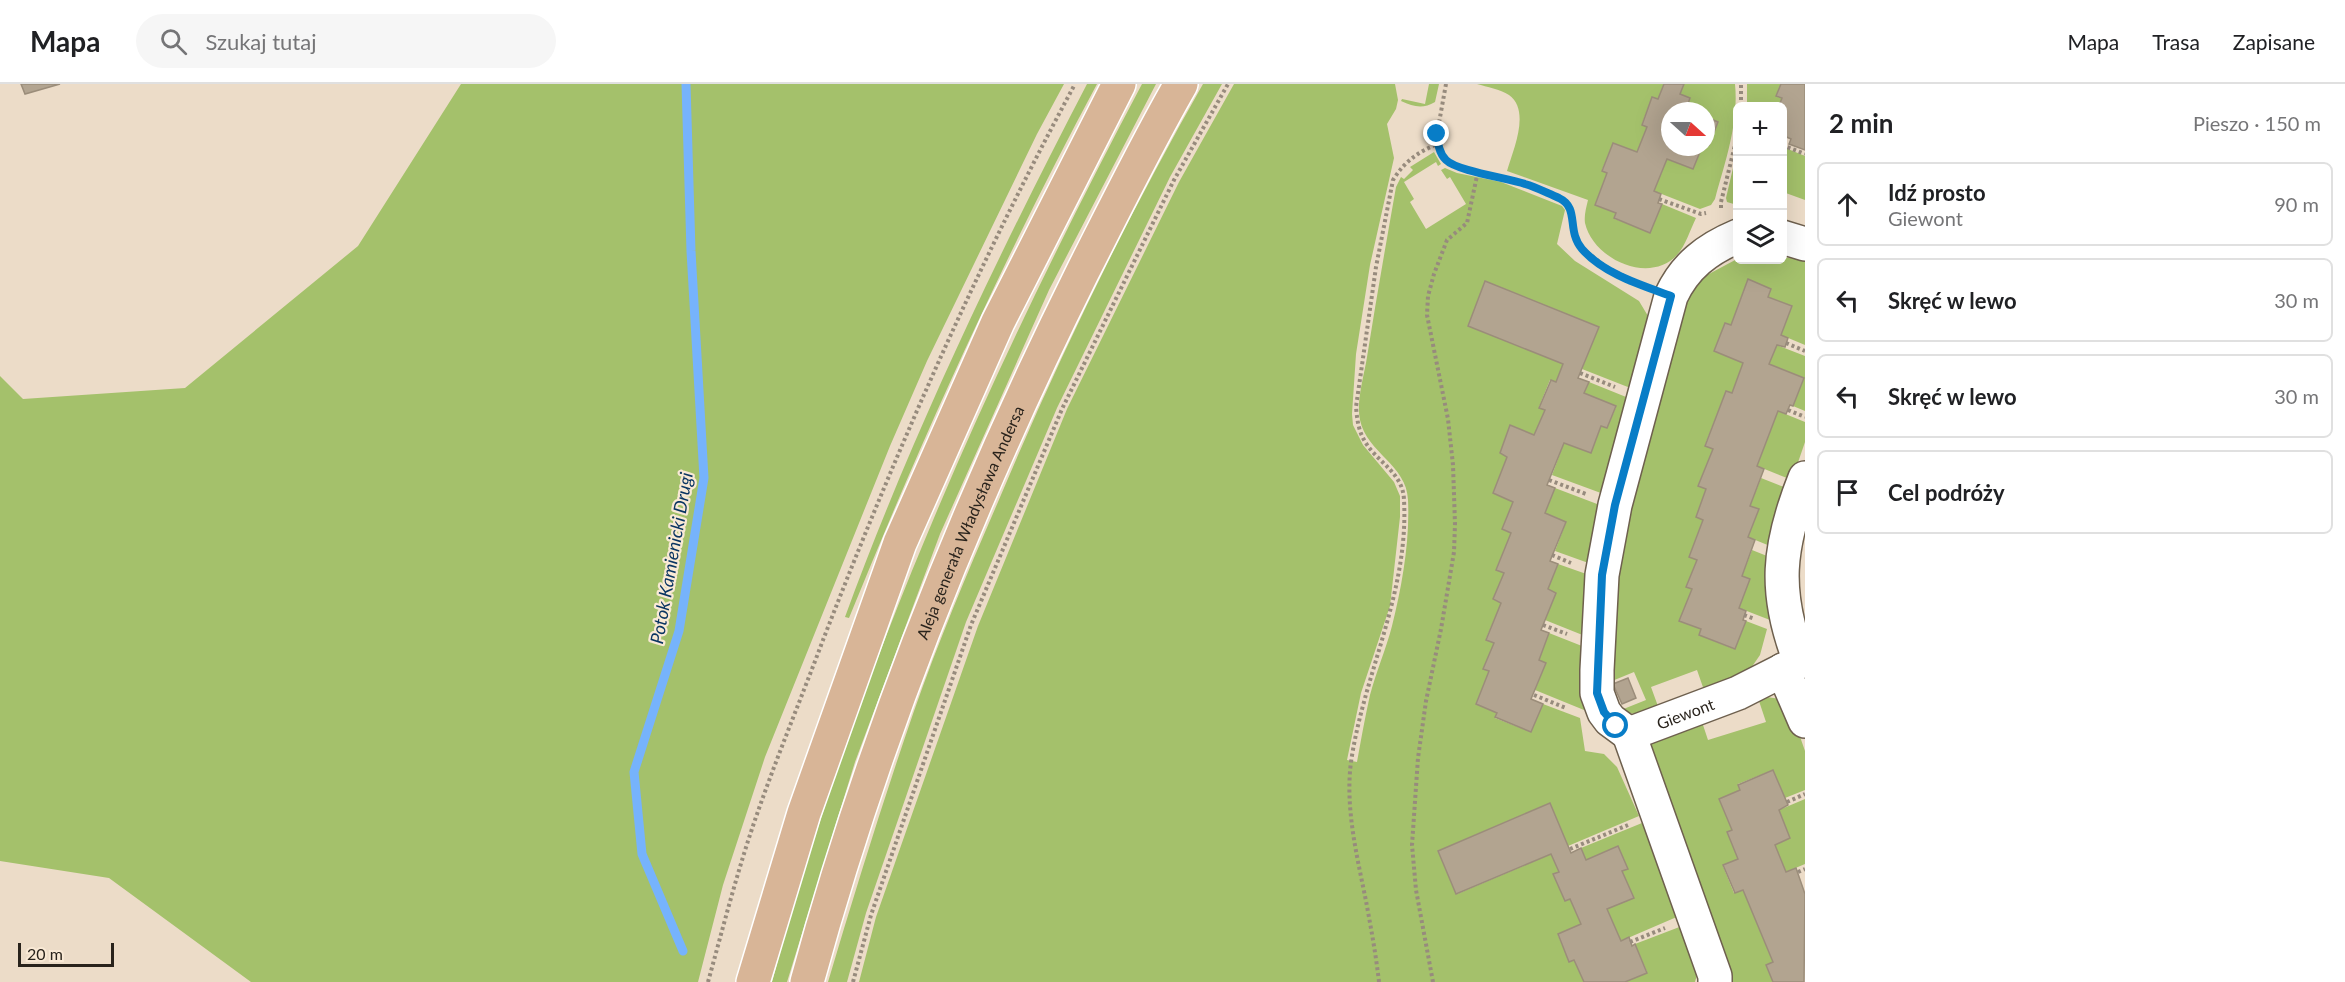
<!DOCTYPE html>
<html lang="pl">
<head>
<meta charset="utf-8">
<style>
	body { margin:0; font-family:Lato,sans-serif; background:#f6f6f6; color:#202124 }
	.controls { position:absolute; right:18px; top:18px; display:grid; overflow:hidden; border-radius:9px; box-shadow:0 6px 24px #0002 }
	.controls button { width:54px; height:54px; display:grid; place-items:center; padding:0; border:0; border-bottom:2px solid #e0e0e0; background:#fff; color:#202124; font:30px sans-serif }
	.compass { position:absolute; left:1661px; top:18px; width:54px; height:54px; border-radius:50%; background:#fff; box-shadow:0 6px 24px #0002; rotate:111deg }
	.scale { position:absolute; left:18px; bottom:15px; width:96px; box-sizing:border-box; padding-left:6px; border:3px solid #29231c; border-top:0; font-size:16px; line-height:21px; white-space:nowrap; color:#29231c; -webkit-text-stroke:4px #f9e9d5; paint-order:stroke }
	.stop { position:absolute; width:18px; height:18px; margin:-14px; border:4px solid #087dc7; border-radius:50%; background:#fff }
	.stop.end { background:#087dc7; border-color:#fff; box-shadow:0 2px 6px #0008 }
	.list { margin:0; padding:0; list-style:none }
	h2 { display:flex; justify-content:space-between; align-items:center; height:78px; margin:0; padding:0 24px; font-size:26px }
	h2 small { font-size:20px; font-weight:400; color:#757577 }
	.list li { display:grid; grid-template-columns:39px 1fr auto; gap:18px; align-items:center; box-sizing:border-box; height:84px; margin:0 12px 12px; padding:0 12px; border:2px solid #e0e0e0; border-radius:9px }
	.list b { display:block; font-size:22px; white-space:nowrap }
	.list p { margin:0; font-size:20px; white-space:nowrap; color:#757577 }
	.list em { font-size:20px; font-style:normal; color:#757577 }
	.icon { flex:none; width:33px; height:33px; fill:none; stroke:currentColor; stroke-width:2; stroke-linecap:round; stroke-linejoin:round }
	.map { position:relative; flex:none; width:1805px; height:898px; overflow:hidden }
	header { display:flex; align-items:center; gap:36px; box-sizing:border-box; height:84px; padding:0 30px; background:#fff; border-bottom:2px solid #e0e0e0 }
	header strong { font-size:28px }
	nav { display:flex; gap:33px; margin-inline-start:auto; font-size:21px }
	.search { width:420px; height:54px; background:#f6f6f6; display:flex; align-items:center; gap:15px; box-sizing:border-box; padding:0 21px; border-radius:33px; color:#757577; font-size:22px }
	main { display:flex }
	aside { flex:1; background:#fff }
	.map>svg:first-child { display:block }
	.green { fill:#a4c16b }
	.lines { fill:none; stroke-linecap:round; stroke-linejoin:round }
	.stream { stroke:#76b3fc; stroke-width:9 }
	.building { fill:#b2a490; stroke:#9b8d7a; stroke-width:1.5 }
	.minor-casing { stroke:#6e604e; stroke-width:36 }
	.major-casing { stroke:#fff; stroke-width:36 }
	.path { stroke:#978b7d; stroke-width:4; stroke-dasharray:3 3; stroke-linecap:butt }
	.minor { stroke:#fff; stroke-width:33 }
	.major { stroke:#d8b597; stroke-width:33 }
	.route { stroke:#087dc7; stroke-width:8 }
	.labels { text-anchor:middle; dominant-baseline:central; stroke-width:4.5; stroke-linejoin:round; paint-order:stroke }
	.street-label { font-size:16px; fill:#29231c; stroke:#f9e9d5 }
	.water-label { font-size:18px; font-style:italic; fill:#0a3562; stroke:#f9e9d5 }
</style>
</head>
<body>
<header>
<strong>Mapa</strong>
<div class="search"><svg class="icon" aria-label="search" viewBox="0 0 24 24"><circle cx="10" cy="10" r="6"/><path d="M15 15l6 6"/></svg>Szukaj tutaj</div>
<nav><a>Mapa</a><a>Trasa</a><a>Zapisane</a></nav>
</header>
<main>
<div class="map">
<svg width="1805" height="898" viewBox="0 0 1805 898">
	<rect width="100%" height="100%" fill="#ecdcc8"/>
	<g class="green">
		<polygon points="461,0 1064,0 1037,50 927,277 890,362 765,673 723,801 698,898 251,898 109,794 0,777 0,292 23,315 185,304 358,162"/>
		<path d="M1087,0H1097C1004,173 923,352 849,534L845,533C912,350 997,173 1087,0Z"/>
		<path d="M1142,0H1156L1049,206L940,450L855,678L787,898H772C857,584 990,287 1142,0Z"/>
		<path d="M1203,0H1222L1170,93L1057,324L966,538L866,829L847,898H828C855,807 883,717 914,627C939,556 968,487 998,418C1058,275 1126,135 1203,0Z"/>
		<path d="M1234,0H1395L1398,16L1396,25L1387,40L1394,74L1370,181L1356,270L1352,330L1353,341L1363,361L1394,398L1400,412V433L1390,522L1361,609L1347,676L1357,678C1361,656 1365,633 1370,611C1376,588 1386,565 1392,542C1402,502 1410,457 1408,416C1407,381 1367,369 1360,336C1356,317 1364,292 1367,273C1376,216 1386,160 1396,103L1401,93L1404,95L1413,86L1410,83L1434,68L1441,80L1438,82L1436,78L1404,98L1414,115L1410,118L1426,145L1466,120L1450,93L1447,95L1441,86L1445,84L1457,89L1501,98L1562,122L1565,126L1557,160L1575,177L1639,217L1648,232L1652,246L1638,307L1582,285L1598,244L1563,280L1556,298L1550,296L1539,323L1545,326L1534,351L1510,341L1500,369L1507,373L1493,409L1513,418L1502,445L1511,449L1496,486L1504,489L1493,515L1501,519L1486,555L1494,559L1483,585L1489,587L1476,620L1497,629L1495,634L1531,648L1543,620L1580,634L1585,667L1604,670L1617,683L1639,732L1568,762L1550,719L1438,767L1457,810L1551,770L1559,788L1554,791L1565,817L1570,815L1581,840L1558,851L1569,877L1574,876L1584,898H859L876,833L978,542L1067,325L1179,98Z"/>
		<path d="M1429,0H1439L1435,18C1423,25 1414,23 1401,17L1402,15L1425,20Z"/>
		<path d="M1477,0H1664L1658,15L1652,13L1642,40L1647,43L1637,68L1613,59L1602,86L1607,89L1595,121L1616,129L1615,135L1650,148L1662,120L1696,134C1690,146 1686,161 1677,171C1649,201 1593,175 1585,139C1584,132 1586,124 1588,116L1507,87C1513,66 1531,27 1509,11C1500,5 1487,3 1477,0Z"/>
		<path d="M1684,0H1735C1739,39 1725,78 1715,115L1711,121L1700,125L1654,107L1667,75L1693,85L1702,63H1706V27L1686,26L1690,14L1680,10Z"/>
		<polygon points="1747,0 1781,0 1777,12 1782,14 1779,22 1747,22"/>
		<polygon points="1783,63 1805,72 1805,116 1783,108"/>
		<polygon points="1737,67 1738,121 1737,121 1727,118 1726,114"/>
		<path d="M1783,173L1805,176V261L1781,251L1792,222L1768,213L1771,205L1748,196L1731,241L1725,239L1714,267L1743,279L1732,309L1726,307L1705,361L1713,365L1698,402L1706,405L1696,433L1703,436L1689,473L1697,476L1687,503L1692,505L1680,537L1701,545L1699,551L1734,565L1746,537L1767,545L1760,571L1749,587L1705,609L1697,586L1651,603L1659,625C1644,629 1635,633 1621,626L1646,616L1634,588L1612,597L1618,480L1625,436L1687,207L1692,199L1737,175L1782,176Z"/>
		<polygon points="1777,261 1805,272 1805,327 1793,322 1804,294 1769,280"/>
		<polygon points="1589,298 1636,317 1609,412 1552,391 1564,359 1591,369 1601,342 1607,344 1616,323 1584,309"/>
		<polygon points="1778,327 1805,338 1805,358 1792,396 1757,382"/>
		<polygon points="1761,394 1789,405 1770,462 1748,453 1759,425 1750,422"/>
		<polygon points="1555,404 1605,423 1594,481 1555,467 1566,438 1545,429"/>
		<polygon points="1752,466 1772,474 1770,536 1739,524 1749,495 1742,492"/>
		<polygon points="1558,480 1592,492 1590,554 1545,536 1556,509 1548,505"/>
		<polygon points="1549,549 1587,564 1587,623 1584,626 1535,606 1546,579 1539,576"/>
		<polygon points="1767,613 1780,615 1790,624 1805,667 1805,706 1785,714 1773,686 1738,700 1740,706 1719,715 1732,746 1738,775 1723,782 1734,809 1743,806 1773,878 1766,881 1773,898 1727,898 1648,659 1701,635 1708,656 1766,638 1759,617"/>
		<polygon points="1805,715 1805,780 1786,788 1775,761 1790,754 1779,726"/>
		<polygon points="1642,739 1679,832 1621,857 1607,825 1633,813 1622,787 1618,763 1586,776 1581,764"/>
		<polygon points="1682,842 1698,887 1695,898 1625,898 1647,888 1635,860"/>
	</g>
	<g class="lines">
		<polyline class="stream" points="683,867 642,770 634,688 679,547 704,394 691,167 686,0"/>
	</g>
	<g class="building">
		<polygon points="21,0 60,0 25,10"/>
		<polygon points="1664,0 1684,0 1680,10 1690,14 1686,26 1690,27 1670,27 1670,63 1702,63 1693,85 1667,75 1654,107 1661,110 1658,119 1662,120 1650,149 1614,134 1616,129 1595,121 1607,89 1602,87 1613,59 1637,68 1647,43 1642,41 1652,13 1658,15"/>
		<polygon points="1781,0 1805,0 1805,66 1789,60 1791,55 1782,51 1782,22 1779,22 1782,14 1776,12"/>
		<polygon points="1706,33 1718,38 1709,61 1706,60"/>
		<polygon points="1748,195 1771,205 1768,213 1792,222 1781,251 1788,254 1785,263 1777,261 1769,280 1804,294 1793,322 1790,321 1786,330 1778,327 1757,382 1764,385 1750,422 1759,425 1748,453 1755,456 1742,492 1750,495 1739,524 1746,527 1743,536 1746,537 1735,565 1699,551 1701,545 1679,537 1692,505 1686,503 1697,476 1689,473 1703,436 1696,433 1706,405 1698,402 1713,365 1705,362 1726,307 1732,309 1743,279 1714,267 1725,239 1731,241"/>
		<polygon points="1485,197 1599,243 1578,294 1589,298 1584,309 1616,322 1607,344 1601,342 1591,369 1564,359 1547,401 1555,404 1545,429 1566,438 1550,477 1558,480 1548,505 1556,509 1541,546 1549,549 1539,576 1546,579 1531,615 1543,620 1531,648 1495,633 1497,629 1476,620 1489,587 1483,585 1494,559 1486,556 1501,519 1493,515 1504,489 1496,486 1511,449 1502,445 1513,418 1493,409 1507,373 1500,369 1510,341 1534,351 1545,326 1539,324 1551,296 1556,298 1563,280 1468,242"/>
		<polygon points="1628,594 1636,614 1622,620 1613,600"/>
		<polygon points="1773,686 1788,721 1779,726 1790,754 1775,761 1786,788 1796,784 1805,810 1804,898 1773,898 1766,881 1773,878 1743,806 1735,809 1723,781 1738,775 1727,748 1732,746 1719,715 1740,706 1738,701"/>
		<polygon points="1550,719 1571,769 1581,764 1586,776 1618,762 1628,785 1622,787 1634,814 1607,825 1621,857 1629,853 1632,862 1635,860 1647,889 1625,898 1584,898 1574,876 1569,878 1558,850 1581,840 1570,815 1565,817 1553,790 1559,788 1551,770 1456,810 1438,767"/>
	</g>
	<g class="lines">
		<g class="minor-casing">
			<g id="minor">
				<polyline points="1782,153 1805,160"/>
				<path d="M1800,577C1773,508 1778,462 1805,394"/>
				<polyline points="1783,586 1805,637"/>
				<path d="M1629,650L1610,636L1604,628L1597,609V586L1602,491L1615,421L1671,212C1685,182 1707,165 1738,152"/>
				<polyline points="1629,650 1715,892 1715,898"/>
				<path id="s1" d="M1629,650L1738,609L1805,575"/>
			</g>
		</g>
		<g class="major-casing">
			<g id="major">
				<polyline points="753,898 804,729 900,459 998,238 1119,0"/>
				<path id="s2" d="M807,898C874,653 970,414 1083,187C1115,124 1146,61 1181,0"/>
			</g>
		</g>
		<g class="path">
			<polyline points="1446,0 1437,50 1438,60 1446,76 1456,82 1528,101 1566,117 1571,124 1572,146 1582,164 1606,183 1642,201"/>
			<polyline points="1741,22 1741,0"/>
			<polyline points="1782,61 1805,70"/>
			<polyline points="1659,115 1701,130 1706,129"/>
			<polyline points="1721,124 1721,118 1738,49"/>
			<polyline points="1786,259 1805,267"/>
			<polyline points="1580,289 1615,303"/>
			<polyline points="1788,326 1805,333"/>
			<polyline points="1549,396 1586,410"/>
			<polyline points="1552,471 1571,479"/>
			<polyline points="1744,531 1755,535"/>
			<polyline points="1543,541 1567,550"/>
			<polyline points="1534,611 1566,624"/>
			<polyline points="1787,718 1805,710"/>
			<polyline points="1570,765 1628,741"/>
			<polyline points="1798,788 1805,785"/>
			<polyline points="1630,858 1665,844"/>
			<path d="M708,898C721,851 733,804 748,757C770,689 798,623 823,556C897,365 978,180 1075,0"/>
			<polyline points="853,898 871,831 971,541 1062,325 1174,96 1228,0"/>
			<path d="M1379,898C1376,871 1371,844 1366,817C1357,772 1345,724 1351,678C1364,589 1409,508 1404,416C1403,387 1375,378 1363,354C1358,344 1357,334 1356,323L1376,183L1393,96C1404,78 1419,67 1438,60"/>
			<polyline points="1433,898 1416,806 1412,761 1418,674 1426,617 1441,545 1454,468 1455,440 1453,381 1448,335 1427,231 1428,212 1434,190 1447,156 1467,139 1478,87"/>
		</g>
		<use href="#minor" class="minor"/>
		<use href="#major" class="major"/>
	</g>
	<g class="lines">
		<path class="route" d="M1437,50C1438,60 1439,69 1446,76C1457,87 1507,94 1525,100C1536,103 1547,109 1559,114C1580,124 1566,146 1582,165C1604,190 1641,201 1671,212L1615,421L1602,491L1597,609L1604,628L1616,642"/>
	</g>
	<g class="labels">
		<g class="street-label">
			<text stroke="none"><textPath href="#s2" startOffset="488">Aleja generała Władysława Andersa</textPath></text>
			<text stroke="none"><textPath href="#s1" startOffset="60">Giewont</textPath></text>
		</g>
		<g class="water-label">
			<text transform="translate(671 474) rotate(-80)">Potok Kamienicki Drugi</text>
		</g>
	</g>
</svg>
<div class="controls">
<button>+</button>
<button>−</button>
<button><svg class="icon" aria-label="layers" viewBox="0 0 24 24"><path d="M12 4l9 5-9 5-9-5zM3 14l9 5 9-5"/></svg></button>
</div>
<svg class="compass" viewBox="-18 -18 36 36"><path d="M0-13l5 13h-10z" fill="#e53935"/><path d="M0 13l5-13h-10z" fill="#757577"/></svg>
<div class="scale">20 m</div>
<div class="stop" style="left:1616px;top:642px"></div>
<div class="stop end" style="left:1437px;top:50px"></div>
</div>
<aside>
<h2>2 min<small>Pieszo · 150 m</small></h2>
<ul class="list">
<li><svg class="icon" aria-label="ahead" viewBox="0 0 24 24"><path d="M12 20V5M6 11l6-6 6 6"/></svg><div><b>Idź prosto</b><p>Giewont</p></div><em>90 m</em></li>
<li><svg class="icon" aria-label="left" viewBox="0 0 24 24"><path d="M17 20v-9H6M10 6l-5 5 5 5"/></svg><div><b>Skręć w lewo</b></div><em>30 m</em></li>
<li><svg class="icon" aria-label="left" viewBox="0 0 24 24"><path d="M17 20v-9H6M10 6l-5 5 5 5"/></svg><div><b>Skręć w lewo</b></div><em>30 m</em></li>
<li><svg class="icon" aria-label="arrive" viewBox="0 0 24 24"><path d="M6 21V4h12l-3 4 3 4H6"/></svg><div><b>Cel podróży</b></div></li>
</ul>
</aside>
</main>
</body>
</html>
